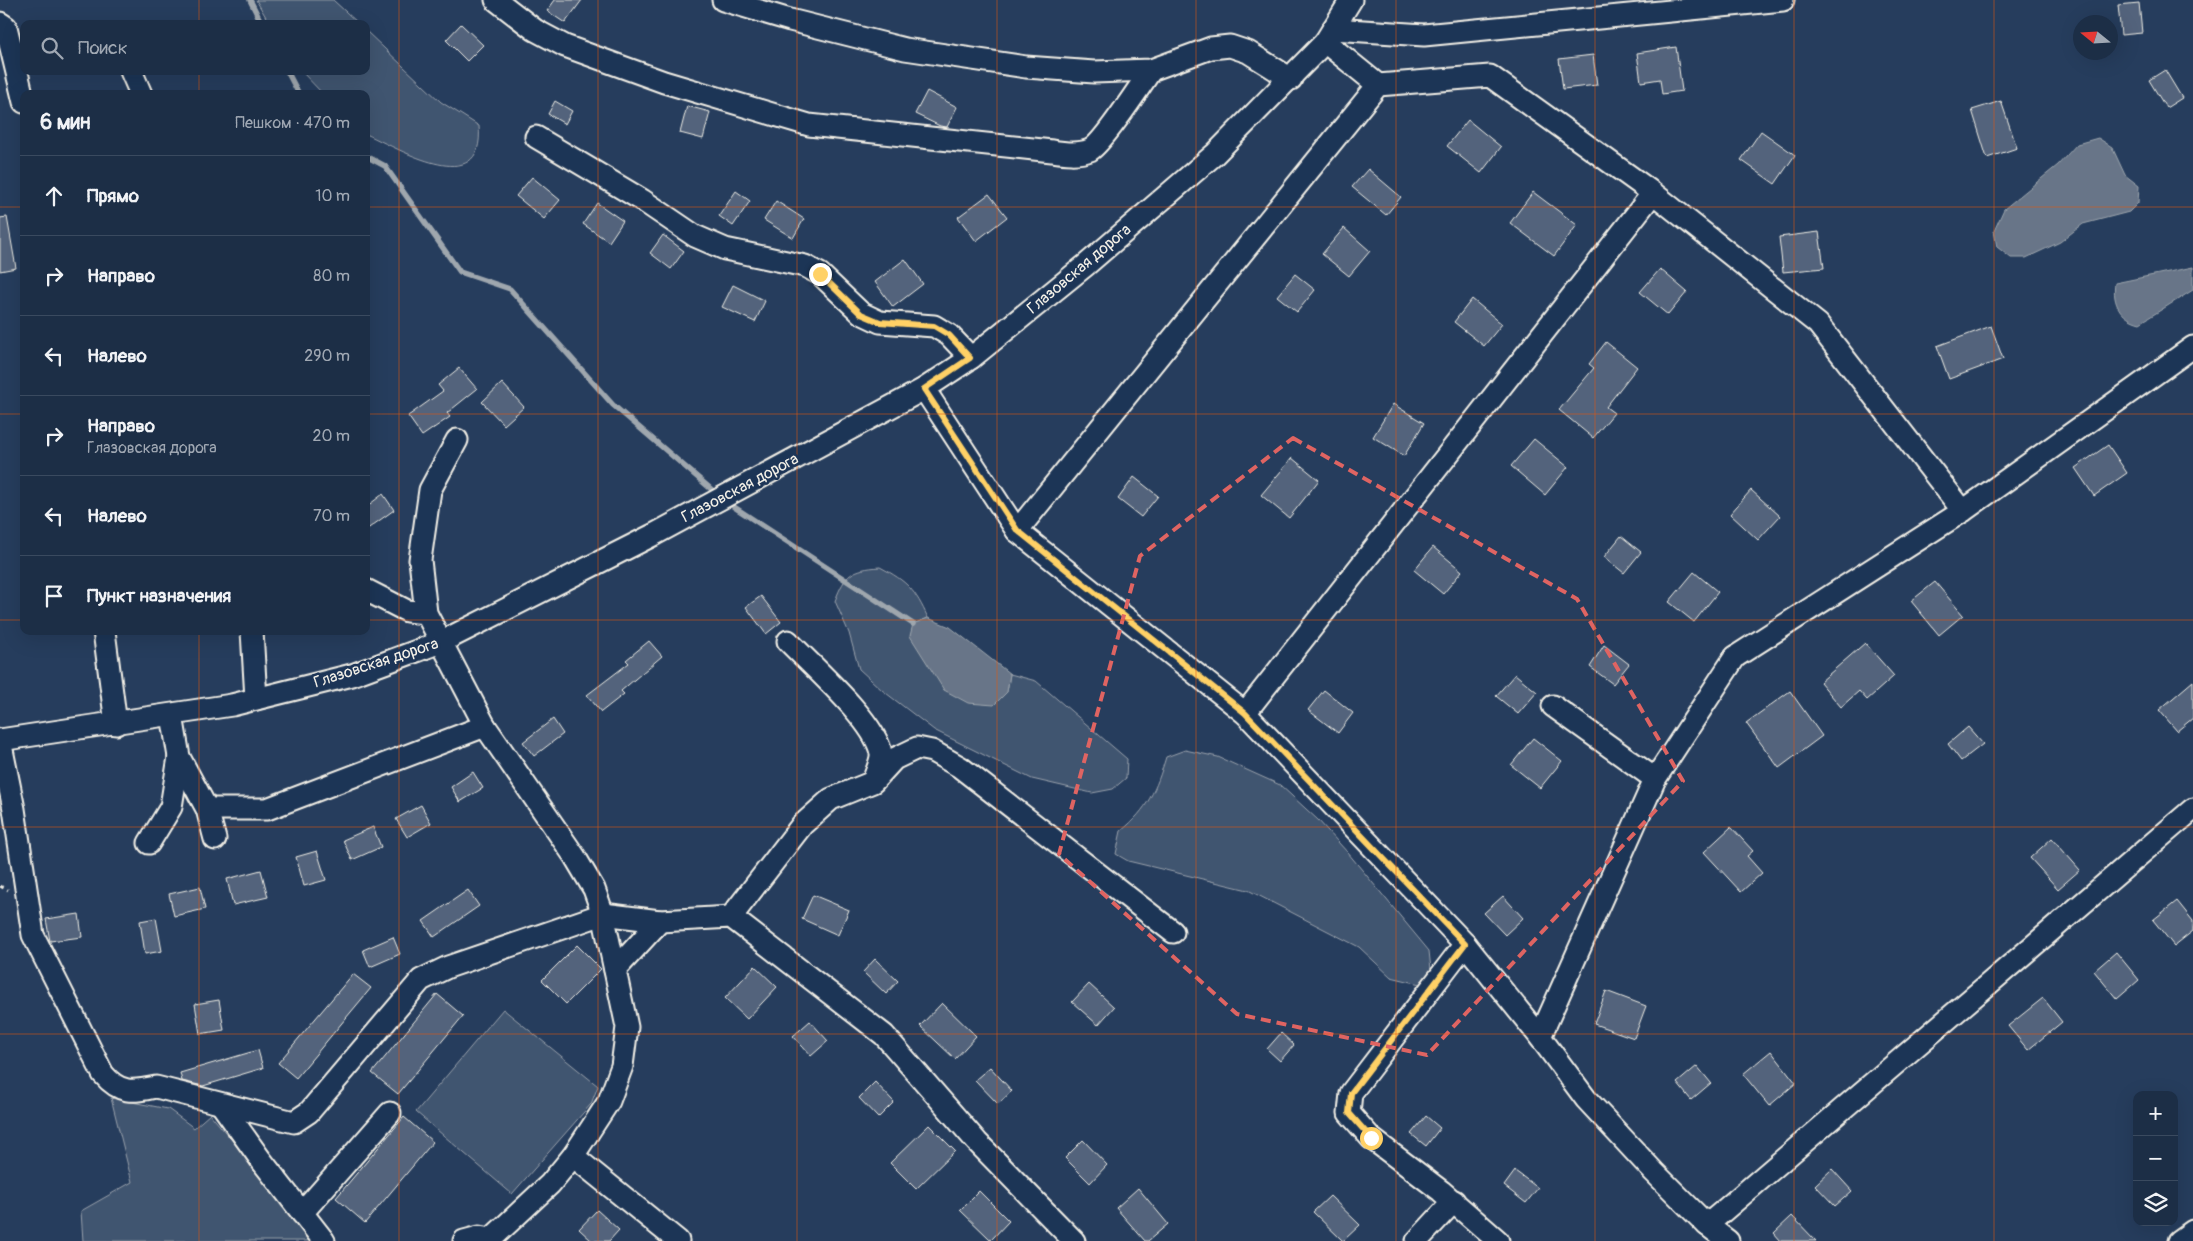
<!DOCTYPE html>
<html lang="ru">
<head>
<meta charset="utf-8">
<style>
	body { margin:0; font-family:Pangolin,sans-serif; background:#293a51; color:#f1f3f6 }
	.controls { position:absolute; right:15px; bottom:15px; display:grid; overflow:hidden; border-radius:10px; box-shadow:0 5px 20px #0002 }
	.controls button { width:45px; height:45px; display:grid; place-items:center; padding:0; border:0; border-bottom:1px solid #3a4a5f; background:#1c2e46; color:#f1f3f6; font:25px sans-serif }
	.compass { position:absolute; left:2073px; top:15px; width:45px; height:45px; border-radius:50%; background:#1c2e46; box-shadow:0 5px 20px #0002; rotate:288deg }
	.stop { position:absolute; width:15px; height:15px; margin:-11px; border:4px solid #ffd166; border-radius:50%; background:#fff }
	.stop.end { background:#ffd166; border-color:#fff; box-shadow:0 1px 5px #0008 }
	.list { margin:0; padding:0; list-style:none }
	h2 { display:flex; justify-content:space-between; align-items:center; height:65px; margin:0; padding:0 20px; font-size:21px }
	h2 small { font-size:16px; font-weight:400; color:#a0a8b3 }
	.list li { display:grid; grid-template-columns:32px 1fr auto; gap:15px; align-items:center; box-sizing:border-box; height:80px; padding:0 20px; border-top:1px solid #3a4a5f }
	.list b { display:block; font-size:19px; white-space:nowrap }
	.list p { margin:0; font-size:16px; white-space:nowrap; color:#a0a8b3 }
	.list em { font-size:16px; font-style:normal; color:#a0a8b3 }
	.icon { flex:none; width:28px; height:28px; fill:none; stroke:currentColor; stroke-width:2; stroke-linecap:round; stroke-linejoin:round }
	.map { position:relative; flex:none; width:2193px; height:1241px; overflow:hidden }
	.search { position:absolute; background:#1c2e46; box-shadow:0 5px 20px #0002; left:20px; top:20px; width:350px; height:55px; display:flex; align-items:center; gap:12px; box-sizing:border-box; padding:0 18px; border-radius:10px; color:#a0a8b3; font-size:19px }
	.panel { position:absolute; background:#1c2e46; box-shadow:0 5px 20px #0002; left:20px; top:90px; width:350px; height:545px; border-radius:10px }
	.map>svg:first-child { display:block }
	.green { fill:#40546f; stroke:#9aa2ac }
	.water { fill:#677588; stroke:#9fa7ae }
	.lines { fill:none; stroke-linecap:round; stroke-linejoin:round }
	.stream { stroke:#9fa7ae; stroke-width:5.5 }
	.building { fill:#52647b; stroke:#f4f1e8 }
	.minor-casing { stroke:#f4f1e8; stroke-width:25 }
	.path { stroke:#f4f1e8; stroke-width:3; stroke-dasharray:4 4; stroke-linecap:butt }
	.minor { stroke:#1d3557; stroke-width:21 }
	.route { stroke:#ffd166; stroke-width:6 }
	.marked { fill:none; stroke:#df6462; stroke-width:4; stroke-dasharray:10 6; stroke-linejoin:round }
	.grid { fill:none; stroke:#e8590c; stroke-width:1; stroke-opacity:0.55 }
	.labels { text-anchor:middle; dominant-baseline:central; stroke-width:5; stroke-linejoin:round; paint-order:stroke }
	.street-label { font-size:16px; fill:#f4f1e8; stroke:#1d3557 }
</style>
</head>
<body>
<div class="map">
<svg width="2193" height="1241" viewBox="0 0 2193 1241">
	<rect width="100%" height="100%" fill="#263d5d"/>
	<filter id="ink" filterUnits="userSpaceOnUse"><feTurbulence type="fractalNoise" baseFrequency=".02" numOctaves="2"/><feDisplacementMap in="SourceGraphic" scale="10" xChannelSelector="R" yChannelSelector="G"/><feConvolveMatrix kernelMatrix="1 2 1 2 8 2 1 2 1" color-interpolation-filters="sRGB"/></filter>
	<g filter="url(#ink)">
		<g class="green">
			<polygon points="256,0 333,0 359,24 270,24"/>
			<path d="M366,31L441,102L479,126C486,201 399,149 366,134V94H323L301,71H366Z"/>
			<path d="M880,567C908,582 915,590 928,618L913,624L1007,692L1010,674L1036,681L1127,759L1126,778L1113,789L1092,793L1032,779L934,730L882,690L859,669L849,633L835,601C845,574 852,569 880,567Z"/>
			<path d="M1185,750L1218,757L1280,785L1318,820L1348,853L1429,951L1431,970L1420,984L1391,977L1359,947L1248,890L1128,861L1116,854L1121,831C1148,809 1156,790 1166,757Z"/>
			<polygon points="503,1009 598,1086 591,1104 512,1194 416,1112"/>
			<polygon points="111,1098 168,1109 194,1128 210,1114 316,1241 83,1241 81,1211 132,1182"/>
		</g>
		<g class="water">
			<polygon points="2098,138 2112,147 2125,175 2139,186 2138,203 2129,212 2083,224 2060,242 2026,258 2011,258 1997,247 1994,231 2004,209 2058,165 2077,144"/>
			<path d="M2193,267V290L2140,323C2120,318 2112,303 2115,283Z"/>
			<polygon points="928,618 950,627 1010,674 1007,692 994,705 968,703 944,690 910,636 913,624"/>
		</g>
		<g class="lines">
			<g class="stream">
				<polyline points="250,0 262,24"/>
				<polyline points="287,71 299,94"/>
				<polyline points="366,156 385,166 460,272 510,289 613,405 718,495"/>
				<polyline points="725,501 913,624"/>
			</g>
		</g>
		<g class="building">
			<polygon points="555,0 582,0 565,23 547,11"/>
			<polygon points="2139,3 2142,33 2121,35 2118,5"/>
			<polygon points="461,24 483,45 467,61 446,40"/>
			<polygon points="1676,47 1682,91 1662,94 1660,79 1641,82 1637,53"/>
			<polygon points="1593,55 1597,85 1563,89 1559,59"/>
			<polygon points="2165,70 2182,98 2166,108 2149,80"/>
			<polygon points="927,91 957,107 947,127 940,126 915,114"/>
			<polygon points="555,101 572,111 565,124 548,114"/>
			<polygon points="2001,101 2017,148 1987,158 1972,110"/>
			<polygon points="687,106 710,112 703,139 680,133"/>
			<polygon points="1468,120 1501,147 1481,173 1447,146"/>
			<polygon points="1761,131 1795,155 1775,184 1741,160"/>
			<polygon points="1368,169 1401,197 1386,215 1352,187"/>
			<polygon points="532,177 560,200 544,219 516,196"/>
			<polygon points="736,191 750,201 733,226 719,216"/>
			<polygon points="1533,192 1577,225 1554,256 1510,223"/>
			<polygon points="989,194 1007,217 976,241 958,217"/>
			<polygon points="776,201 804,219 793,238 764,220"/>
			<polygon points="597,203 623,221 609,242 583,224"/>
			<polygon points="7,217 16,268 0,271 0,218"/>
			<polygon points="1344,228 1370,251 1349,276 1322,254"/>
			<polygon points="1819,232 1824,268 1783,272 1779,237"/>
			<polygon points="663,235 684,251 671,269 650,253"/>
			<polygon points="905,259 923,284 893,307 875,282"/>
			<polygon points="1660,269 1687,292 1668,315 1640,292"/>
			<polygon points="1295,274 1315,290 1297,312 1277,296"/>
			<polygon points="733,285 765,301 755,322 722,307"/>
			<polygon points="1472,299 1502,324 1484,346 1454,322"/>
			<polygon points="1991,326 2003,359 1949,379 1937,346"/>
			<polygon points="1606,342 1637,367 1606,407 1614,413 1593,438 1559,410 1594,368 1589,364"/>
			<polygon points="459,368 477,389 447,413 450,417 422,436 408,416 443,391 438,385"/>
			<polygon points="502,383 524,407 504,425 482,402"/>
			<polygon points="1393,404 1424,423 1404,456 1373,437"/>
			<polygon points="1534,439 1568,467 1545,495 1511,466"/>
			<polygon points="2108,445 2127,473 2094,496 2075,468"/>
			<polygon points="1292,458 1319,480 1289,518 1261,495"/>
			<polygon points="1134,477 1158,496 1141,517 1118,499"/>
			<polygon points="1751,490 1780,516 1758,540 1730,514"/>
			<polygon points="383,494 394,510 366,530 366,507"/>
			<polygon points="1621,536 1641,552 1624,573 1604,557"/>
			<polygon points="1433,547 1462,571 1443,594 1414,570"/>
			<polygon points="1694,572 1718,592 1694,622 1669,602"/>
			<polygon points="1935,582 1963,615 1939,635 1911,601"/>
			<polygon points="761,596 781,622 766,634 746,607"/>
			<polygon points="649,641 662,656 621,691 624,694 601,712 587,695 629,663 626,660"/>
			<polygon points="1865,643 1894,676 1867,700 1859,691 1841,707 1820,682"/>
			<polygon points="1604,645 1629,664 1613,684 1590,667"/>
			<polygon points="1515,674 1537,692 1518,714 1496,696"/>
			<polygon points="2193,681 2193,718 2177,731 2159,710"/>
			<polygon points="1324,690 1353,713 1338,733 1308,710"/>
			<polygon points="1790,691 1822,736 1779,768 1746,723"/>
			<polygon points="553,719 563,734 534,756 523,742"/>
			<polygon points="1968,727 1983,744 1961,761 1948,744"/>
			<polygon points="1533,738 1562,761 1540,788 1511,765"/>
			<polygon points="473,772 483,788 460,802 451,787"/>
			<polygon points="421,805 431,823 407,837 396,819"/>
			<polygon points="373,827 381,847 352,860 343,840"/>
			<polygon points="1731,827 1753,851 1747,856 1762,873 1741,892 1704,852"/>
			<polygon points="2052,838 2080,870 2058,889 2030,858"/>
			<polygon points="317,851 326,880 304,886 296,857"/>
			<polygon points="261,870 268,897 233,905 227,879"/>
			<polygon points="200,887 205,909 174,916 169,894"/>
			<polygon points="468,890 479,906 434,937 423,921"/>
			<polygon points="813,895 849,910 838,935 802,919"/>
			<polygon points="1503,896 1523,918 1505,935 1484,913"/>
			<polygon points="2177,901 2193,921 2193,931 2174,946 2153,920"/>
			<polygon points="79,914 82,937 50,941 46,919"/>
			<polygon points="156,918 162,951 145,954 140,921"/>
			<polygon points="393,937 400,954 370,967 363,950"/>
			<polygon points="577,945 601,969 566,1004 542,980"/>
			<polygon points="2116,952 2139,980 2117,999 2094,971"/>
			<polygon points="875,959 898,981 886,994 863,972"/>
			<polygon points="755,966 777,987 747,1019 725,998"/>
			<polygon points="353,974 371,988 296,1078 278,1063"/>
			<polygon points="1089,984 1114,1007 1098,1025 1072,1002"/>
			<polygon points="1606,991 1646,1006 1634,1038 1594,1024"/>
			<polygon points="437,994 463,1016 398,1094 372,1073"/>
			<polygon points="2043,998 2062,1022 2028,1050 2008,1026"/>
			<polygon points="219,1000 224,1030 200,1034 195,1004"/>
			<polygon points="942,1003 976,1036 955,1059 920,1026"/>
			<polygon points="810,1021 828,1041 811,1056 793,1036"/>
			<polygon points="1281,1033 1294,1045 1280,1061 1267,1049"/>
			<polygon points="258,1050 263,1068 203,1086 182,1081 180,1073"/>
			<polygon points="1771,1051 1796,1083 1769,1106 1743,1074"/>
			<polygon points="1697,1066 1711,1083 1691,1100 1677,1083"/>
			<polygon points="990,1067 1012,1091 998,1104 975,1080"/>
			<polygon points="875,1082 894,1102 878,1118 859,1098"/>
			<polygon points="1426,1116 1440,1128 1426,1146 1411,1134"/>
			<polygon points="404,1117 433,1142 365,1223 336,1198"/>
			<polygon points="929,1125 955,1151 916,1189 890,1163"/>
			<polygon points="1083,1140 1107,1165 1090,1183 1065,1158"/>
			<polygon points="1832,1169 1852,1191 1835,1206 1815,1185"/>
			<polygon points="1515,1171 1538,1188 1526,1203 1504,1186"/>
			<polygon points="1138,1188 1168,1224 1148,1241 1145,1241 1116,1208"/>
			<polygon points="979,1191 1009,1221 991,1240 960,1210"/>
			<polygon points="1330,1196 1360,1225 1343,1241 1313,1212"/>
			<polygon points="597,1210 619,1230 609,1241 592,1241 579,1229"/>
			<polygon points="1792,1216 1816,1241 1781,1241 1774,1233"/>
		</g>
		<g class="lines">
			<g class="minor-casing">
				<g id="minor">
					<path d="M496,0L535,30L565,46L664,82L809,125L1052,151C1064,153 1078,155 1090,150C1102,144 1141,85 1151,70"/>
					<polyline points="723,0 790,20 905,49 1026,67 1094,72 1151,70 1211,48 1230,46 1248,52 1291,79"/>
					<polyline points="0,23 6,27 24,102"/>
					<polyline points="1333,29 1424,35 1783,0"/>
					<polyline points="1325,42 1378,85"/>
					<polyline points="131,71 141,94"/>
					<polyline points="536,137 642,200 695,236 725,249 805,266 820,274 861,313 880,322 934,326 949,335 971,358"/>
					<polyline points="924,389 1017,531 1245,713 1465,944 1540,1037 1586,1099 1654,1172 1707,1225"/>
					<polyline points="457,440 430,490 420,560 426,613 485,726 575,857 594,889 603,914 627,1027 622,1066 609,1101 573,1156 550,1184 489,1241"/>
					<polyline points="1017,531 1378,85 1490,76 1653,193 1818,324 1963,511"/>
					<polyline points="366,590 407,611 426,613"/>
					<polyline points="104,631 116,724"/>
					<polyline points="252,631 256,699"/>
					<path d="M788,641C812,666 875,721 881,753C882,760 876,772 874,779"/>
					<polyline points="1553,706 1655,779"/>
					<polyline points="1245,713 1653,193"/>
					<polyline points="172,715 179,757 207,809 215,839"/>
					<polyline points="0,740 232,705 352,675 441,642 655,534 924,389 971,358 1086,265 1215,154 1325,42 1351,0"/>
					<path d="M0,740L14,809L33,935L103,1074C120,1094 132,1092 156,1087L294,1122L309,1112L421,980L448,967L603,914L660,921L731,917L884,1035L977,1142L1074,1241"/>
					<polyline points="207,809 267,809 485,726"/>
					<polyline points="149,843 171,807 179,757"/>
					<polyline points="731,917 802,825 831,799 873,782 894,759 917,748 932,751 960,767 1173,932"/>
					<polyline points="1465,944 1351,1093 1349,1113 1371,1138 1441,1191 1498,1241"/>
					<polyline points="615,970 660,921"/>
					<polyline points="1540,1037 1655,779 1735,657 1963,511 2193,347"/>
					<polyline points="221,1104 261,1160 324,1241"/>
					<polyline points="573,1156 678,1241"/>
					<polyline points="302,1213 390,1113"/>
					<polyline points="464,1241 479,1237 491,1239"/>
					<polyline points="1417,1241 1454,1201"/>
					<polyline points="1728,1241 1707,1225 2193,809"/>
					<polyline points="2179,1241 2193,1231"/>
				</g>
			</g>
			<polyline class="path" points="0,886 8,890"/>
			<use href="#minor" class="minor"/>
		</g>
	</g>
	<g class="lines" filter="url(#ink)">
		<polyline class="route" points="820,274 861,314 880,322 934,326 949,335 970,358 924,389 1017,530 1245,713 1465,944 1351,1093 1349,1113 1371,1138"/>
	</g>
	<path class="marked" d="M1293,438L1577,599L1683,781L1427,1055L1237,1014L1059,854L1140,556Z"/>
	<path class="grid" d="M199,0V24M399,0V1241M598,0V1241M797,0V1241M997,0V1241M1196,0V1241M1396,0V1241M1595,0V1241M1794,0V1241M1994,0V1241M199,71V94M0,207H24M366,207H2193M0,414H24M366,414H2193M0,620H24M366,620H2193M199,631V1241M0,827H2193M0,1034H2193"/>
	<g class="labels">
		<g class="street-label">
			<text transform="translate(1079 269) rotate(-40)">Глазовская дорога</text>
			<text transform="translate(740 488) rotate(-28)">Глазовская дорога</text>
			<text transform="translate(376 663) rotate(-18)">Глазовская дорога</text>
		</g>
	</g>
</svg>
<div class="controls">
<button>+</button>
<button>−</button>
<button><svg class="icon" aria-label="layers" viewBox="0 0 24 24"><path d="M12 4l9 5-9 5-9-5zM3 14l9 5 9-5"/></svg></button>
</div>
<svg class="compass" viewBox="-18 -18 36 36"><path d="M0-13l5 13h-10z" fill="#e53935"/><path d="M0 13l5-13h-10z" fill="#a0a8b3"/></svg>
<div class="stop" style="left:1371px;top:1138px"></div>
<div class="stop end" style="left:820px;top:274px"></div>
<div class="search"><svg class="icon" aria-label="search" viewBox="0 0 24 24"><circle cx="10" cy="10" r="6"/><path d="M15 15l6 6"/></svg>Поиск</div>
<section class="panel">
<h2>6 мин<small>Пешком · 470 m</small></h2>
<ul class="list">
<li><svg class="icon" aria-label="ahead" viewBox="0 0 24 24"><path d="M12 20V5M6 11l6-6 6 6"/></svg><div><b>Прямо</b></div><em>10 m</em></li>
<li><svg class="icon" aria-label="right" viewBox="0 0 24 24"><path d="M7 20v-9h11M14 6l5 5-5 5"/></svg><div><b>Направо</b></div><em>80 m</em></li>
<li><svg class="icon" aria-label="left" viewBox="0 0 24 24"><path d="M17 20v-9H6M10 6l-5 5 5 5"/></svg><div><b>Налево</b></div><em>290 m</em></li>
<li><svg class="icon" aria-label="right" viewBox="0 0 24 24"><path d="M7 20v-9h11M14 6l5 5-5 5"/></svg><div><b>Направо</b><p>Глазовская дорога</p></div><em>20 m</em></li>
<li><svg class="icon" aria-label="left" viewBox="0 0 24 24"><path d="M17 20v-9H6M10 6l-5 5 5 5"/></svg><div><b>Налево</b></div><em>70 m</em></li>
<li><svg class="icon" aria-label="arrive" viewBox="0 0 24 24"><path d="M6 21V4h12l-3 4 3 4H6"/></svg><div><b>Пункт назначения</b></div></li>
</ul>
</section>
</div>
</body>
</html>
